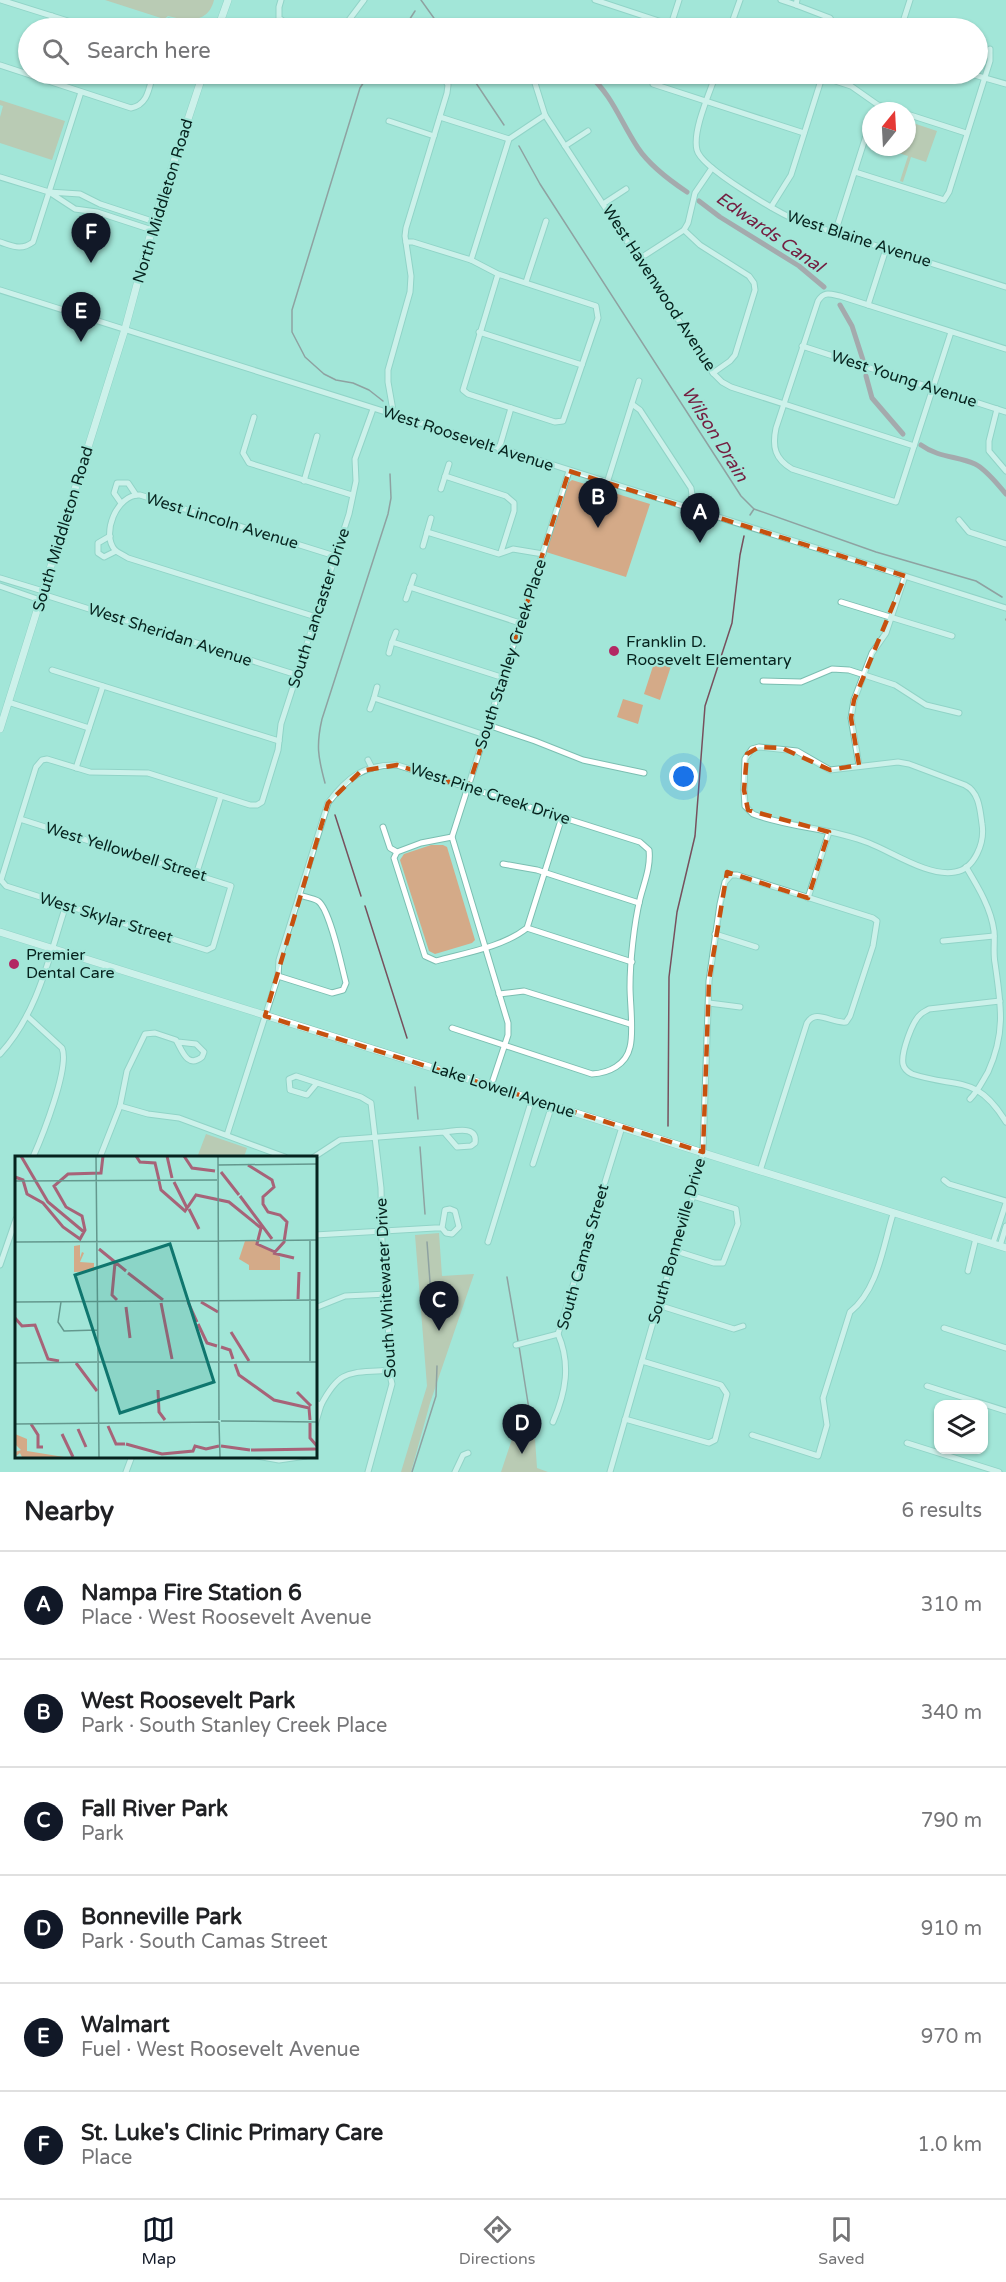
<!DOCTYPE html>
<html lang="en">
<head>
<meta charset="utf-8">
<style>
	body { margin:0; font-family:"Varela Round",sans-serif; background:#f6f6f6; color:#202124 }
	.controls { position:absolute; right:18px; bottom:18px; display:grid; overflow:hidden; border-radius:12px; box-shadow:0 2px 4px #0004 }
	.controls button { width:54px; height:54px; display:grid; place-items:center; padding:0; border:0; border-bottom:2px solid #e0e0e0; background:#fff; color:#202124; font:30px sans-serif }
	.compass { position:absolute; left:862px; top:102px; width:54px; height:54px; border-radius:50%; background:#fff; box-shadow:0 2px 4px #0004; rotate:18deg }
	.you { position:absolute; left:684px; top:777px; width:21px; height:21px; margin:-15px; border:4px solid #fff; border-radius:50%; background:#1a73e8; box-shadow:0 0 0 9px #1a73e833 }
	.badge { display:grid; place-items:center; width:39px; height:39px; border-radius:50%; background:#111827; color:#fff; font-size:20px; font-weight:700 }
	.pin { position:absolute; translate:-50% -50px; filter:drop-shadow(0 2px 3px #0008) }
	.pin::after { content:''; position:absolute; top:32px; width:21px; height:18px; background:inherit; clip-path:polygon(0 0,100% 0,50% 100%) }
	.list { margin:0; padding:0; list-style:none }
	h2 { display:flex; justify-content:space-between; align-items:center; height:78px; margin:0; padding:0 24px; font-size:26px }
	h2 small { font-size:20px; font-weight:400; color:#757577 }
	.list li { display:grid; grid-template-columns:39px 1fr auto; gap:18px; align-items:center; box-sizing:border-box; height:108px; padding:0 24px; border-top:2px solid #e0e0e0 }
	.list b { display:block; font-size:22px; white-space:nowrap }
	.list p { margin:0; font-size:20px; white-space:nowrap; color:#757577 }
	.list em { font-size:20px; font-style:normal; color:#757577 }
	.icon { flex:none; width:33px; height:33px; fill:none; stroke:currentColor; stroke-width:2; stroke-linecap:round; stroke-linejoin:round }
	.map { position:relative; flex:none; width:1006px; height:1472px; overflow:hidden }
	.search { position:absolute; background:#fff; box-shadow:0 2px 4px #0004; left:18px; right:18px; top:18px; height:66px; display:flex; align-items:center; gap:15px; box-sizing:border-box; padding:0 21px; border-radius:33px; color:#757577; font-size:22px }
	.sheet { height:726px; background:#fff }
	nav { display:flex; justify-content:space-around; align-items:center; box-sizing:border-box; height:84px; border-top:2px solid #e0e0e0; background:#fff; font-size:16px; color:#757577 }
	nav a { display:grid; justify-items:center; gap:3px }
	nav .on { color:#111827 }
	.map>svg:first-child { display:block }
	.green { fill:#d4aa88 }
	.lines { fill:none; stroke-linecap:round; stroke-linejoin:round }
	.stream { stroke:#77505d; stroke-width:1.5 }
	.canal { stroke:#a76378; stroke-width:5 }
	.minor-casing { stroke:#7bbeb1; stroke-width:7 }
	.major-casing { stroke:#7bbeb1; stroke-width:8 }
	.minor { stroke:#fff; stroke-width:5 }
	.major { stroke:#fff; stroke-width:7 }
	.marked { fill:none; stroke:#c6510f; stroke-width:4.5; stroke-dasharray:12 8; stroke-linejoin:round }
	.poi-dot { fill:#b32863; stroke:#a2e6d8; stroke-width:2 }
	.labels { text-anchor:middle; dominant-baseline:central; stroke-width:4.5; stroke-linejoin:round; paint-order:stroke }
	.street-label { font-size:16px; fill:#06231e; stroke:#a2e6d8 }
	.poi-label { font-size:16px; fill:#06231e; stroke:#a2e6d8; text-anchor:start }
	.water-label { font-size:18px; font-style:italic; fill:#741f41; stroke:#a2e6d8 }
	.inset-river { fill:none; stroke:#a76378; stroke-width:3 }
	.inset-road { fill:none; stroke:#64988e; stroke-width:1.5 }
	.view { fill:#0f766e; fill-opacity:0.15; stroke:#0f766e; stroke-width:3 }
	.inset-edge { fill:none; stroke:#06231e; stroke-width:3 }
</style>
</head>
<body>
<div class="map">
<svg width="1006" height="1472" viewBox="0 0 1006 1472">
	<rect width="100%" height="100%" fill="#a2e6d8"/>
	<g class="green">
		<path d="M105,0H214C208,24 187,21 168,16L164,19Z"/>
		<polygon points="0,100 65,121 52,160 0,143 0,117 3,106 0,105"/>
		<polygon points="907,121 937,131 926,162 911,157 903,182 900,181 908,156 892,151 894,147 907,147"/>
		<polygon points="572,480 650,504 626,577 546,552 568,483"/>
		<polygon points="655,660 671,666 660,700 644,694"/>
		<polygon points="623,699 643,705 638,724 617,717"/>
		<polygon points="431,845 443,845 447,847 475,940 472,943 435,954 429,951 400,860 404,854"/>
		<polygon points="206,1134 247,1148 244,1157 205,1157 198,1155"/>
		<polygon points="439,1233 442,1276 474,1274 430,1403 411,1472 401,1472 427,1386 415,1235"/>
		<polygon points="514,1433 535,1439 537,1468 548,1472 501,1472"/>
	</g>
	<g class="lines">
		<g class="stream">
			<polyline points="421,0 441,28"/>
			<polyline points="404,28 415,11"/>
			<polyline points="369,74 360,88 292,310 292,332 305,357 324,374 336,380 353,383 369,390 383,401"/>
			<polyline points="470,74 504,125"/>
			<polyline points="519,146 540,184 741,496 754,509 876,552 976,581 1002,597"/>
			<polyline points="750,515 754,509"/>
			<polyline points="1006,619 1006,620"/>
			<path d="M325,783C318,757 316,745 322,719L388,514L391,498L390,474"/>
			<polyline points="335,815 361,896"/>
			<polyline points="365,906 407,1038"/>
			<polyline points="415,1087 418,1119"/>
			<polyline points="668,1126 669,977 677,912 695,836 705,706 732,623 740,555 744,536"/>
			<polyline points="420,1147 425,1214"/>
			<polyline points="427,1242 431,1295"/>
			<polyline points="507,1277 518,1341"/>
			<polyline points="519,1346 531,1422"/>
			<polyline points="412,1472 436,1396 437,1366"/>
		</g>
		<g class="canal">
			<path d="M588,74C613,96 620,121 638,148C650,166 669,180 687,192"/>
			<polyline points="699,201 720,217 799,266 824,287"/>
			<polyline points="840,305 852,326 863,360"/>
			<polyline points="866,376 872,398 903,434"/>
			<path d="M921,445C939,458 958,456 975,464C987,470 997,484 1006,494"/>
		</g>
		<g class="minor-casing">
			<g id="minor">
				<polyline points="1,0 90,28"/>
				<polyline points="281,0 279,7 279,18 287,24 302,28"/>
				<polyline points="595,0 671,25"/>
				<polyline points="781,0 796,5"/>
				<polyline points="797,0 796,5 830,18 836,28"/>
				<polyline points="49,28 52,16"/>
				<polyline points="167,28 169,21"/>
				<polyline points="343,28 364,0"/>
				<polyline points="670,28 679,0"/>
				<polyline points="730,28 740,0"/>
				<polyline points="901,28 910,0"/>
				<path d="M0,65L131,108C148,105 149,88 153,74"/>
				<polyline points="656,74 653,84 804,133"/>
				<path d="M716,74C710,92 692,131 697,150C701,168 779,213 798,221L1006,287"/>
				<polyline points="814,74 851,86 878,105 897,111"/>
				<polyline points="971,74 1006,84"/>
				<polyline points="534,80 545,115 565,146 713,373 722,382 731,387 914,446"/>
				<polyline points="907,114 966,133"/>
				<polyline points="440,117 509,139"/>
				<polyline points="389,121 434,136"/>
				<polyline points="565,146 588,131"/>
				<polyline points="855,172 944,200 949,192 990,61 990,49"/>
				<polyline points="0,177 49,192"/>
				<polyline points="603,204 626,189"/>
				<polyline points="771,207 791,175 823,74"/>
				<polyline points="152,230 97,212 75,209 49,192 80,194 100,204 155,222"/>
				<polyline points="684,230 700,245 749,276 754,283 755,290 735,355 730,361 713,373"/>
				<polyline points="835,233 871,120"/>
				<path d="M0,242C13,246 21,251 33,242L81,92"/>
				<polyline points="406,242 413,242 471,260 498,274 596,306 598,318 563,421 555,422 468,394 463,390 498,274"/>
				<polyline points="639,259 684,230 688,223 695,193 712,168"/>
				<polyline points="471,260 509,139 545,115"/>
				<polyline points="526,282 546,221"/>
				<polyline points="0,290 1006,608"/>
				<polyline points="868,305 886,249"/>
				<polyline points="479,332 582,365"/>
				<path d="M951,332L896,502L792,469C775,459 772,447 776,428L818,301C824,291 830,294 840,296L1006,349"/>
				<polyline points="802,346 1006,412"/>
				<polyline points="632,404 640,410 691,488 692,495 689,508"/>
				<polyline points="997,409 989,441 989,451 1006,471"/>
				<polyline points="394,416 388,382 388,370 410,292 411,276 405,236 406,228 447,93 448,85 442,74"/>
				<polyline points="254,417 243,453 249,463 352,495"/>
				<polyline points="499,449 511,408"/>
				<polyline points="445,476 506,496 514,503 514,511 501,552"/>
				<polyline points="304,481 317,436"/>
				<polyline points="607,483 639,381"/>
				<polyline points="441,489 449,464"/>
				<polyline points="121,503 114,493 117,483 128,483 136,495"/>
				<polyline points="959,520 969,532 1006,544"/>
				<polyline points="427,532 499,554 513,549 543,554"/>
				<polyline points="110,536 98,543 98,553 104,557 116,551"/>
				<polyline points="423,546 431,518"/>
				<polyline points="0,578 43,591"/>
				<polyline points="0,586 40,600"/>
				<polyline points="410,587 520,623"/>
				<polyline points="42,594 297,675"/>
				<polyline points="406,599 414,576"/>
				<polyline points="841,602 952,636"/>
				<path d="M316,617L128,558C124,555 118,553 115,550C101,535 116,494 140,495L335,556"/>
				<polyline points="396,632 392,642 504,678"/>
				<polyline points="389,653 392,642"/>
				<polyline points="52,670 279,741"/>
				<polyline points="763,681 801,682 832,669 849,670 895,685 926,705 959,713"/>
				<polyline points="377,687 374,698 485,735"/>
				<polyline points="8,702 89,728"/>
				<polyline points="370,709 374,698"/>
				<polyline points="488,725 535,741 583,760 644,773"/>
				<path d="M759,747L797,751L830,770L898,762L909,764L965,785C979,792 980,809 982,824C985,842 975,869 955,872C929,877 894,853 869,843C832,828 790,828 753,814L745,806L744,790L745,759L752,749Z"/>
				<polyline points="368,760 372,768"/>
				<polyline points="859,765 851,718 854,700 872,653 886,633 905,576"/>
				<polyline points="76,768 103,686"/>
				<polyline points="20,819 231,886 213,947 207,950 6,886 1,880 36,767 42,760 47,759 90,772 148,773 250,805 257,805 262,802 278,750 281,724 349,514 356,481 355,459 373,409"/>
				<polyline points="383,827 390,848 397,852"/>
				<path d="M452,837L421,843L397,852L394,858L425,956L436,961C465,953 503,947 527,928L562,817"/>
				<polyline points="503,864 537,870 639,903"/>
				<path d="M966,867C978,887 991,908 994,931C995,942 993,953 995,963C1001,1005 1006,1032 988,1072C982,1082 978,1091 970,1099"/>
				<polyline points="196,875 221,796"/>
				<polyline points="808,898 829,832"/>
				<polyline points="527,928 632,962"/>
				<polyline points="715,934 756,947"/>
				<polyline points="943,941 994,936"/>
				<path d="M278,976L332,993L343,990L346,983C342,968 330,909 318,901C313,898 305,897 299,895"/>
				<polyline points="499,994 524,991 630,1024"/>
				<path d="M1000,1001L929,1009C926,1011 923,1012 921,1014C912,1021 901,1053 903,1064C904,1069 908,1072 912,1074C957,1089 976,1073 1006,1122"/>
				<polyline points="709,1003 740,1007"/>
				<path d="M27,1016L62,1048C70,1067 42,1137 33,1157"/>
				<path d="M0,1054C38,1013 49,957 66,905"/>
				<polyline points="317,1083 307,1095 290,1090 289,1079 296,1076 361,1097 371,1103 381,1188 382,1242 388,1294 389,1370 392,1384 368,1472"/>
				<polyline points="491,1086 508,1035 508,1023 452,837 569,471"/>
				<polyline points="120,1106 148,1114 179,1118 285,1157"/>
				<path d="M227,1135L278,976L279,960L328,803C347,778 364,764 397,765L640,842L649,850C651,867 644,883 640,899C634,924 630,962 630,987C630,1003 634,1032 630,1047C626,1065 609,1073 592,1074L452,1028"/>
				<path d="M100,1157L120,1106L127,1071L145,1034L155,1033L176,1040C182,1050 187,1069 202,1057L204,1052L196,1044L178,1042"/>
				<path d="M314,1157L340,1140L444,1132L457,1147L471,1146L475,1143C478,1125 456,1131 444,1132"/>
				<polyline points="533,1164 552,1105"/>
				<polyline points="944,1180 949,1184 1006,1201"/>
				<polyline points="315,1235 435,1228 442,1228 446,1233 452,1234 459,1227 455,1211 450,1209 445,1210 442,1228"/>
				<polyline points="488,1242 532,1099"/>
				<polyline points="993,1243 1006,1203"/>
				<polyline points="1000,1246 1006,1226"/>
				<polyline points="676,1251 714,1263 723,1263 738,1224 736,1209 693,1196"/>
				<polyline points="0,1265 16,1219"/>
				<polyline points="968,1271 976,1238"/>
				<polyline points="658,1305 734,1329 743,1326"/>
				<polyline points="315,1308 345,1296 388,1294"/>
				<polyline points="944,1328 1006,1348"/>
				<polyline points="516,1345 558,1334"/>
				<polyline points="927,1386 1006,1411"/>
				<path d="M315,1403L321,1405C341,1367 350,1374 389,1370"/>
				<polyline points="625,1419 709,1443 715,1440 727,1394 721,1385 642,1361"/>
				<path d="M553,1422C566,1392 571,1364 558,1334L622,1127"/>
				<polyline points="315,1425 321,1405"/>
				<path d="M752,1435L818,1456L827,1425L823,1398L850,1312C878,1290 883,1246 893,1214"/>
				<polyline points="907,1443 999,1472"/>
				<polyline points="257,1456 279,1460 306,1456"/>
				<polyline points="126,1472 132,1456"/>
				<polyline points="455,1472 463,1455 468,1453"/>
				<path d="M610,1472L658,1305L693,1196L703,1152L709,981L720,904L725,882L731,875H737L873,918L877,921L873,946L850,1016L846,1022C832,1024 816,1008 807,1023L760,1171"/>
			</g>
		</g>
		<g class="major-casing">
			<g id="major">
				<polyline points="218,28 228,0"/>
				<polyline points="0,729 125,329 153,225 203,74"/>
				<polyline points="0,932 1006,1248"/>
			</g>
		</g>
		<use href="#minor" class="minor"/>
		<use href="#major" class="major"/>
	</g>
	<path d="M0 0H1006V1472H0ZM569,471L905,576L854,700L851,718L859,765L830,770L782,748L759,747L747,754L744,790L748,810L829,832L808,898L727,872L709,981L703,1152L265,1016L328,803L361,771L397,765L468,788Z" fill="#a2e6d8" fill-opacity=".55" fill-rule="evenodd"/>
	<path class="marked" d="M569,471L905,576L854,700L851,718L859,765L830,770L782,748L759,747L747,754L744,790L748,810L829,832L808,898L727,872L709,981L703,1152L265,1016L328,803L361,771L397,765L468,788Z"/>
	<g class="poi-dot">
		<circle cx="614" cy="651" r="6"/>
		<circle cx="14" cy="964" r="6"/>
	</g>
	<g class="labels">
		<g class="street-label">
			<text transform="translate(163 201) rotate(-73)">North Middleton Road</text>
			<text transform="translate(859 239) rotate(18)">West Blaine Avenue</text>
			<text transform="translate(659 288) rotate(57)">West Havenwood Avenue</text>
			<text transform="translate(904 379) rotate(18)">West Young Avenue</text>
			<text transform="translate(468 439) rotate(18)">West Roosevelt Avenue</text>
			<text transform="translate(222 521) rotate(17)">West Lincoln Avenue</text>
			<text transform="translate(63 529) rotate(-73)">South Middleton Road</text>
			<text transform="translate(319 608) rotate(-72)">South Lancaster Drive</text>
			<text transform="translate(170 635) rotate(18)">West Sheridan Avenue</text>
			<text transform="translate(511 654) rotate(-72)">South Stanley Creek Place</text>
			<text transform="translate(490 794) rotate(18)">West Pine Creek Drive</text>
			<text transform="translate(126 852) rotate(17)">West Yellowbell Street</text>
			<text transform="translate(106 918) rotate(17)">West Skylar Street</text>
			<text transform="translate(503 1090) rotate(18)">Lake Lowell Avenue</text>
			<text transform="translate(677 1241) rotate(-74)">South Bonneville Drive</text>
			<text transform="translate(583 1257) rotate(-74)">South Camas Street</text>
			<text transform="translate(386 1288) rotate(-93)">South Whitewater Drive</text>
		</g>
		<g class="poi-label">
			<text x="626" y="642">Franklin D.<tspan x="626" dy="18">Roosevelt Elementary</tspan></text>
			<text x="26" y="955">Premier<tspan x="26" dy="18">Dental Care</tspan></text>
		</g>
		<g class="water-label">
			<text transform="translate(770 232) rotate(35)">Edwards Canal</text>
			<text transform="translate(715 434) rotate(58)">Wilson Drain</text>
		</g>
	</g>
	<g transform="translate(15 1156)">
		<rect width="302" height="302" fill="#a2e6d8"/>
		<path d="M230,85H240L265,101V114H234V109L224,103ZM65,89V102L67,96L69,97L65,106L79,107V115L59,116V90ZM0,278L12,283V295L49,301H7L5,297L0,301V296L6,294L0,288Z" fill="#d4aa88"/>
		<path class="inset-river" d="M6,0L33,46L69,76M121,0L125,6L140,7L144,24M152,0L157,22M169,0L177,12L200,15M206,16L224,39M0,21L8,24L12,38L28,47L48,71L65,83L70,74L67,60L51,51L39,30L53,18L86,17L88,0M144,25L146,34L170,55L181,39L214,46L246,72L242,88L260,96L269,86L272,66L265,59L253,56L248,48V41L259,31L257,24L233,9M159,26L172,52M225,40L257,83M174,53L184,73M84,93L111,115M258,97L279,102M100,107L97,139L102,144M113,117L148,144M283,143L284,116M173,146L182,166M186,146L203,156M146,147L157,203M111,151L115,182M0,162L7,170L20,169L33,203L44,205M183,168L192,187L202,190M216,176L234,205M206,191L215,194L218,203M61,207L82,235M220,208L224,219L259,244L294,252L295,264M143,234L144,256L150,264M282,236L296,250M295,267V282L302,290M16,268L23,279V291H28M93,270L101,288H110M63,273L71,291M47,278L58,301M111,288L147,298L178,295L180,290L191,293L204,290M206,290L235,294M236,294L302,293"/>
		<path class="inset-road" d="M81,0L84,301M203,0L204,264M203,9L302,8M0,25L202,24M295,84V205M204,85L302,84M0,86L204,85M0,146L302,144M46,146L43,166L49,175L82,174M83,206H302M0,207L82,206M206,265L302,266M204,266L205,301M0,268L204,266"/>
		<path class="view" d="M155,88L199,226L105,257L60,119Z"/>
		<rect width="302" height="302" class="inset-edge"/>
	</g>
</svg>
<div class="controls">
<button><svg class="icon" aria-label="layers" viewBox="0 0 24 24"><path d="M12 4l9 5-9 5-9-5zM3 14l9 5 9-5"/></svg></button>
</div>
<svg class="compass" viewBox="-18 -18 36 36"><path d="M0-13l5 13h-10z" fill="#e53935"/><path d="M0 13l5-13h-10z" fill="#757577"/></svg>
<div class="you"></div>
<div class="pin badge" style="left:700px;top:543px">A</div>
<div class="pin badge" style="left:598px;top:528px">B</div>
<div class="pin badge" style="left:439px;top:1331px">C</div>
<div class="pin badge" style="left:522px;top:1454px">D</div>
<div class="pin badge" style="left:81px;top:342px">E</div>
<div class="pin badge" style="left:91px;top:263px">F</div>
<div class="search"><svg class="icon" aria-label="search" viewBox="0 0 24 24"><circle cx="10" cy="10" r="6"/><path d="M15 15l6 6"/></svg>Search here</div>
</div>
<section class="sheet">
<h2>Nearby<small>6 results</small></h2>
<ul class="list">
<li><span class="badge">A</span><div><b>Nampa Fire Station 6</b><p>Place · West Roosevelt Avenue</p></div><em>310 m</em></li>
<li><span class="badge">B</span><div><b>West Roosevelt Park</b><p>Park · South Stanley Creek Place</p></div><em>340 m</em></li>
<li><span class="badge">C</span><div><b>Fall River Park</b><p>Park</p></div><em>790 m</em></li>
<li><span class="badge">D</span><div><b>Bonneville Park</b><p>Park · South Camas Street</p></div><em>910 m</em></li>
<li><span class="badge">E</span><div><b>Walmart</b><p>Fuel · West Roosevelt Avenue</p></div><em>970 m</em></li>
<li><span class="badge">F</span><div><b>St. Luke's Clinic Primary Care</b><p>Place</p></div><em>1.0 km</em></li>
</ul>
</section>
<nav>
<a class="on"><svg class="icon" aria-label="map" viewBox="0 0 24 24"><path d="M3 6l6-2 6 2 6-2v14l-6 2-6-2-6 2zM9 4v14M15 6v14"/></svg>Map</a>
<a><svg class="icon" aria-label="directions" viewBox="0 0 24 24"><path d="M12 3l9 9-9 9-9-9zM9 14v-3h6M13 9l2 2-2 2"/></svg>Directions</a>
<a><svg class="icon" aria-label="saved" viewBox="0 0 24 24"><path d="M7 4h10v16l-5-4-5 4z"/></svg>Saved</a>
</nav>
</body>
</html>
